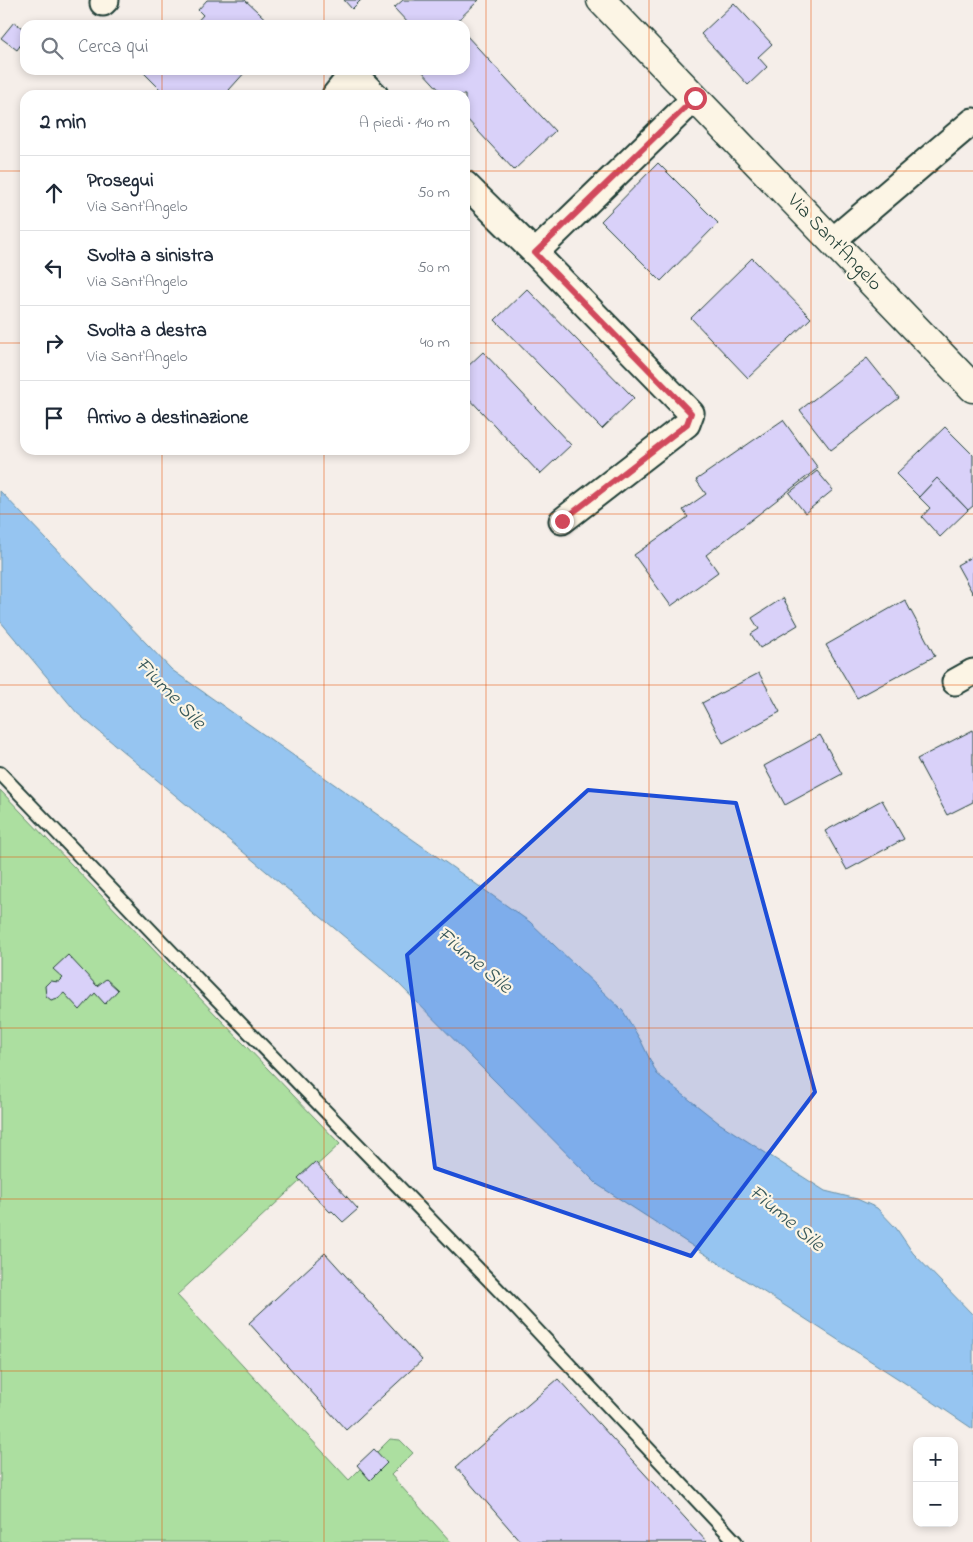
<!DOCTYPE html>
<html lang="it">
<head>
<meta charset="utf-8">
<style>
	body { margin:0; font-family:"Indie Flower",sans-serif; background:#f6f6f7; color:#1f2937 }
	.controls { position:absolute; right:15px; bottom:15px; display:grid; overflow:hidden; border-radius:10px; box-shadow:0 2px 8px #0003 }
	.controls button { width:45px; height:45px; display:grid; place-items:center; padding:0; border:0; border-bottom:1px solid #e0e1e3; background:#fff; color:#1f2937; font:25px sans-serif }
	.stop { position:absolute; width:15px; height:15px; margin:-11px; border:4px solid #d1495b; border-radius:50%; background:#fff }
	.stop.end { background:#d1495b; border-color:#fff; box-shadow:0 1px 5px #0008 }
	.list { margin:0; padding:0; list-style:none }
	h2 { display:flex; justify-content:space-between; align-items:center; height:65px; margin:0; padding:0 20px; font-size:21px }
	h2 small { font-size:16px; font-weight:400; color:#747a83 }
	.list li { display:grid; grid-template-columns:32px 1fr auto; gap:15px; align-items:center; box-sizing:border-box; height:75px; padding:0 20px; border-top:1px solid #e0e1e3 }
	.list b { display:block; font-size:19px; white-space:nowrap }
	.list p { margin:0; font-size:16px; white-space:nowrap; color:#747a83 }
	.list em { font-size:16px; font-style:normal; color:#747a83 }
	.icon { flex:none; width:28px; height:28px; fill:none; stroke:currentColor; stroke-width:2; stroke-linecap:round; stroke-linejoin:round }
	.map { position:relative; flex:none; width:973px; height:1542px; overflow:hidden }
	.search { position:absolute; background:#fff; box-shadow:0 2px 8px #0003; left:20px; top:20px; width:450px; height:55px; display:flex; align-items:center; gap:12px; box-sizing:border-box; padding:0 18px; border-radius:15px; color:#747a83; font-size:19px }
	.panel { position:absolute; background:#fff; box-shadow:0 2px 8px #0003; left:20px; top:90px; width:450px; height:365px; border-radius:15px }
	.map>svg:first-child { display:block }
	.green { fill:#acdfa0; stroke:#668e6a }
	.water { fill:#96c5f1; stroke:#668fa5 }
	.building { fill:#d9d1f9; stroke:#1f3d34 }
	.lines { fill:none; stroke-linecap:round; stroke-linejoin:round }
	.service-casing { stroke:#1f3d34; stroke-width:16 }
	.minor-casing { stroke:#1f3d34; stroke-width:29 }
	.tertiary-casing { stroke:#1f3d34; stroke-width:31 }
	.service { stroke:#fcf5e5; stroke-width:12 }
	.minor { stroke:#fcf5e5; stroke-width:25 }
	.tertiary { stroke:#fcf5e5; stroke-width:28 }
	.route { stroke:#d1495b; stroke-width:6 }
	.marked { fill:#1d4ed8; fill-opacity:0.2; stroke:#1d4ed8; stroke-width:4; stroke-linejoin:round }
	.grid { fill:none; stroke:#e8590c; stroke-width:1; stroke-opacity:0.55 }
	.labels { text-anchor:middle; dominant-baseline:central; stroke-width:4.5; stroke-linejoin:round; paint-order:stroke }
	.street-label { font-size:20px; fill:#1f3d34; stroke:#fcf5e5 }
	.water-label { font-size:21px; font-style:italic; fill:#37585a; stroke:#fcf5e5 }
</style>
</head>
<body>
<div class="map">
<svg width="973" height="1542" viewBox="0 0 973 1542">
	<rect width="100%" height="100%" fill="#f5eee9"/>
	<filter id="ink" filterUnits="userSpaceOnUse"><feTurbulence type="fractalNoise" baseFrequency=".02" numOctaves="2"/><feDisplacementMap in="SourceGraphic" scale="10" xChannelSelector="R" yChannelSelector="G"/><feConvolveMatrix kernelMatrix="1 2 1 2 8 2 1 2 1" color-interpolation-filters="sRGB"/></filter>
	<g filter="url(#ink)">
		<polygon class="green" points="0,790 340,1144 177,1295 349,1480 390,1439 400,1440 413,1453 391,1475 451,1542 0,1542"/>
		<polygon class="water" points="0,491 172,670 530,922 623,1011 641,1041 657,1074 719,1123 825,1191 857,1199 877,1208 896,1228 913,1253 973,1315 973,1429 911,1387 598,1185 389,974 77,713 0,621"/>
		<g class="building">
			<polygon points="207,0 245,0 272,25 194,25 203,15 198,10"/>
			<polygon points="344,0 361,0 352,9"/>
			<polygon points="403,0 479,0 455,23 456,25 410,25 394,8"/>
			<polygon points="734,3 772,44 758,57 767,67 748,85 701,34"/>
			<polygon points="14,22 25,30 25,39 17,50 1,38"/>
			<polygon points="465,34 555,131 514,170 465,117 465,95 444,95 421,70 465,70"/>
			<polygon points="141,70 247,70 229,90 232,94 231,95 166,95"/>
			<polygon points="658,163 718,223 661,281 601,221"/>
			<polygon points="752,258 811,318 748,378 691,318"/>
			<polygon points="527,289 634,398 602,429 495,320"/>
			<polygon points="483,352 571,445 540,474 465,394 465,369"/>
			<polygon points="867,358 899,398 831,450 800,410"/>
			<polygon points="783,420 818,468 706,555 718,572 671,606 634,555 688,517 683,510 706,494 696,480"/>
			<polygon points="945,427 973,455 973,506 968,510 937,478 919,497 896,474"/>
			<polygon points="817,471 833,490 805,513 789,493"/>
			<polygon points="937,478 968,510 940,537 922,517 930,508 919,497"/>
			<polygon points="973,556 973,594 957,565"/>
			<polygon points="783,598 798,625 760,648 751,634 759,629 752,618"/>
			<polygon points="905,600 935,656 857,698 826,645"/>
			<polygon points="759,673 780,712 723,743 702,703"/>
			<polygon points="973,730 973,802 947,815 917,759"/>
			<polygon points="820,735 842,774 785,805 764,766"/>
			<polygon points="882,800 904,839 847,870 825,831"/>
			<polygon points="68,955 97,986 106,979 118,990 105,1004 95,993 80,1010 64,993 58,998 51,1000 46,996 45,986 50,981 59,982 63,978 53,969"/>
			<polygon points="315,1162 358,1209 343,1222 332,1211 330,1212 298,1178"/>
			<polygon points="325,1253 422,1360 346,1430 249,1323"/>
			<polygon points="558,1379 707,1542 521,1542 456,1467"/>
			<polygon points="374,1449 387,1463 370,1480 357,1465"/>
		</g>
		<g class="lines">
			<g class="service-casing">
				<polyline id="service" points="0,773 181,962 514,1306 736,1542"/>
			</g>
			<g class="minor-casing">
				<g id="minor">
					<polyline points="103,3 106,0"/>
					<polyline points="335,95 347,80 362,82 375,95"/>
					<polyline points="465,184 535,253"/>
					<polyline points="832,241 973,121"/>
					<polyline points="562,521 687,424 691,413 535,253 695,98"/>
					<polyline points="955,682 973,672"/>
				</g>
			</g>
			<g class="tertiary-casing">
				<polyline id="tertiary" points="601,0 973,388"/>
			</g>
			<use href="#service" class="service"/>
			<use href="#minor" class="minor"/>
			<use href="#tertiary" class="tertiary"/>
		</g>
	</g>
	<g class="lines" filter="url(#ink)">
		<polyline class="route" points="562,521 687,424 691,413 535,253 695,98"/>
	</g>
	<path class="marked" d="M588,790L736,803L815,1092L691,1256L435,1168L407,955Z"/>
	<path class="grid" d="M162,0V25M324,0V25M486,0V1542M649,0V1542M811,0V1542M162,70V95M324,70V95M0,171H25M465,171H973M0,343H25M465,343H973M162,450V1542M324,450V1542M0,514H973M0,685H973M0,857H973M0,1028H973M0,1199H973M0,1371H973"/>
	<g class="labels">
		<g class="street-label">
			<text transform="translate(834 243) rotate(46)">Via Sant'Angelo</text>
		</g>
		<g class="water-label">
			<text transform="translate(170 694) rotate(46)">Fiume Sile</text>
			<text transform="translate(474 961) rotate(40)">Fiume Sile</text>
			<text transform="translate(786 1219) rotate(40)">Fiume Sile</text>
		</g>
	</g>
</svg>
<div class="controls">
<button>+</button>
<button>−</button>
</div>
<div class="stop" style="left:695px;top:98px"></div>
<div class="stop end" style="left:562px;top:521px"></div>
<div class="search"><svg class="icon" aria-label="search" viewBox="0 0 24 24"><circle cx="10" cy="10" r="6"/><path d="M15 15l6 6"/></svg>Cerca qui</div>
<section class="panel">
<h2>2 min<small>A piedi · 140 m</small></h2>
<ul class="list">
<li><svg class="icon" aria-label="ahead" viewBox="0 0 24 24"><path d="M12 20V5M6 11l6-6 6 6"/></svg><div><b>Prosegui</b><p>Via Sant'Angelo</p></div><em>50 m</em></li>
<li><svg class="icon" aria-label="left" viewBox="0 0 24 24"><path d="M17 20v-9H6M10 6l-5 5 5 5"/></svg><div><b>Svolta a sinistra</b><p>Via Sant'Angelo</p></div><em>50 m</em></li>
<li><svg class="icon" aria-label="right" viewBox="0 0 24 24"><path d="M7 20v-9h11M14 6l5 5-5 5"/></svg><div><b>Svolta a destra</b><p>Via Sant'Angelo</p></div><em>40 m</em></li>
<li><svg class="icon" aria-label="arrive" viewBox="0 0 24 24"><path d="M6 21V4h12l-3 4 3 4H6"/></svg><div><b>Arrivo a destinazione</b></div></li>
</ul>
</section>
</div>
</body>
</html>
